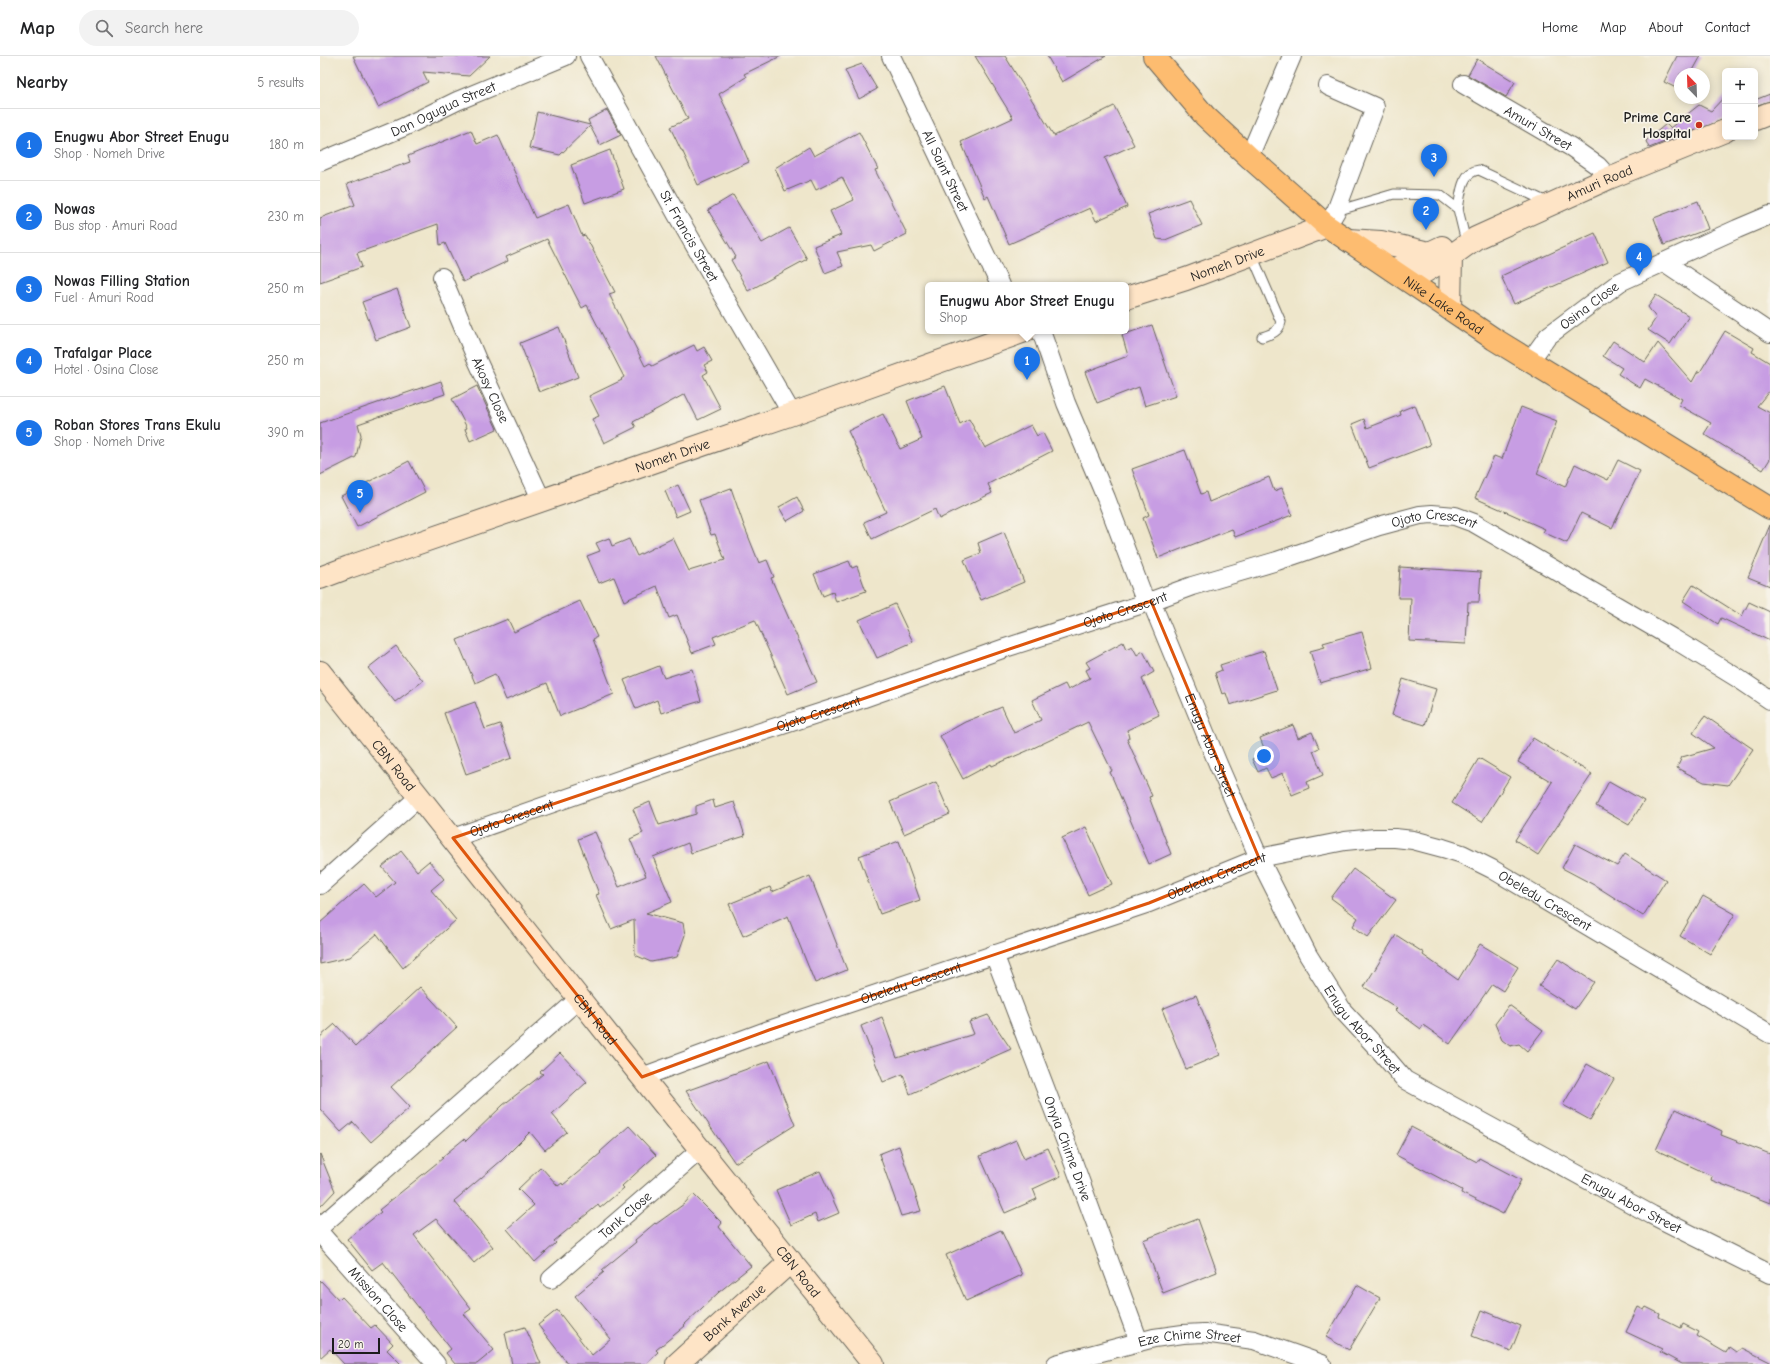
<!DOCTYPE html>
<html lang="en">
<head>
<meta charset="utf-8">
<style>
	body { margin:0; font-family:"Comic Neue",sans-serif; background:#f2f2f2; color:#202124 }
	.controls { position:absolute; right:12px; top:12px; display:grid; overflow:hidden; border-radius:6px; box-shadow:0 2px 10px #0003 }
	.controls button { width:36px; height:36px; display:grid; place-items:center; padding:0; border:0; border-bottom:1px solid #e0e0e0; background:#fff; color:#202124; font:20px sans-serif }
	.compass { position:absolute; left:1354px; top:12px; width:36px; height:36px; border-radius:50%; background:#fff; box-shadow:0 2px 10px #0003; rotate:337deg }
	.scale { position:absolute; left:12px; bottom:10px; width:48px; box-sizing:border-box; padding-left:4px; border:2px solid #1c1c1c; border-top:0; font-size:11px; line-height:14px; white-space:nowrap; color:#1c1c1c; -webkit-text-stroke:3px #f7f3e8; paint-order:stroke }
	.you { position:absolute; left:944px; top:700px; width:14px; height:14px; margin:-10px; border:3px solid #fff; border-radius:50%; background:#1a73e8; box-shadow:0 0 0 6px #1a73e833 }
	.badge { display:grid; place-items:center; width:26px; height:26px; border-radius:50%; background:#1a73e8; color:#fff; font-size:13px; font-weight:700 }
	.pin { position:absolute; translate:-50% -33px; filter:drop-shadow(0 1px 2px #0008) }
	.pin::after { content:''; position:absolute; top:21px; width:14px; height:12px; background:inherit; clip-path:polygon(0 0,100% 0,50% 100%) }
	.popup { position:absolute; left:605px; top:226px; width:204px; height:52px; box-sizing:border-box; display:grid; place-content:center; border-radius:6px; background:#fff; filter:drop-shadow(0 1px 3px #0005); font-size:13px; white-space:nowrap; color:#757577 }
	.popup b { font-size:15px; color:#202124 }
	.popup::after { content:''; position:absolute; left:50%; top:100%; margin-left:-8px; border:8px solid transparent; border-top-color:#fff }
	.list { margin:0; padding:0; list-style:none }
	h2 { display:flex; justify-content:space-between; align-items:center; height:52px; margin:0; padding:0 16px; font-size:17px }
	h2 small { font-size:13px; font-weight:400; color:#757577 }
	.list li { display:grid; grid-template-columns:26px 1fr auto; gap:12px; align-items:center; box-sizing:border-box; height:72px; padding:0 16px; border-top:1px solid #e0e0e0 }
	.list b { display:block; font-size:15px; white-space:nowrap }
	.list p { margin:0; font-size:13px; white-space:nowrap; color:#757577 }
	.list em { font-size:13px; font-style:normal; color:#757577 }
	.icon { flex:none; width:22px; height:22px; fill:none; stroke:currentColor; stroke-width:2; stroke-linecap:round; stroke-linejoin:round }
	.map { position:relative; flex:none; width:1450px; height:1308px; overflow:hidden }
	header { display:flex; align-items:center; gap:24px; box-sizing:border-box; height:56px; padding:0 20px; background:#fff; border-bottom:1px solid #e0e0e0 }
	header strong { font-size:19px }
	nav { display:flex; gap:22px; margin-inline-start:auto; font-size:14px }
	.search { width:280px; height:36px; background:#f2f2f2; display:flex; align-items:center; gap:10px; box-sizing:border-box; padding:0 14px; border-radius:22px; color:#757577; font-size:15px }
	main { display:flex }
	aside { flex:1; background:#fff }
	.map>svg:first-child { display:block }
	.building { fill:#c79de3 }
	.lines { fill:none; stroke-linecap:round; stroke-linejoin:round }
	.lane-casing { stroke:#666359; stroke-width:11 }
	.street-casing { stroke:#666359; stroke-width:20 }
	.secondary-casing { stroke:#666359; stroke-width:24 }
	.primary-casing { stroke:#666359; stroke-width:24 }
	.lane { stroke:#fff; stroke-width:9 }
	.street { stroke:#fff; stroke-width:18 }
	.secondary { stroke:#fee4c6; stroke-width:22 }
	.primary { stroke:#fdbc70; stroke-width:22 }
	.marked { fill:none; stroke:#de560d; stroke-width:3; stroke-linejoin:round }
	.poi-dot { fill:#c8321e; stroke:#f7f3e8; stroke-width:1.5 }
	.labels { text-anchor:middle; dominant-baseline:central; stroke-width:3.5; stroke-linejoin:round; paint-order:stroke }
	.street-label { font-size:14px; fill:#1c1c1c; stroke:#f7f3e8 }
	.poi-label { font-size:14px; font-weight:bold; fill:#1c1c1c; stroke:#f7f3e8; text-anchor:end }
</style>
</head>
<body>
<header>
<strong>Map</strong>
<div class="search"><svg class="icon" aria-label="search" viewBox="0 0 24 24"><circle cx="10" cy="10" r="6"/><path d="M15 15l6 6"/></svg>Search here</div>
<nav><a>Home</a><a>Map</a><a>About</a><a>Contact</a></nav>
</header>
<main>
<aside>
<h2>Nearby<small>5 results</small></h2>
<ul class="list">
<li><span class="badge">1</span><div><b>Enugwu Abor Street Enugu</b><p>Shop · Nomeh Drive</p></div><em>180 m</em></li>
<li><span class="badge">2</span><div><b>Nowas</b><p>Bus stop · Amuri Road</p></div><em>230 m</em></li>
<li><span class="badge">3</span><div><b>Nowas Filling Station</b><p>Fuel · Amuri Road</p></div><em>250 m</em></li>
<li><span class="badge">4</span><div><b>Trafalgar Place</b><p>Hotel · Osina Close</p></div><em>250 m</em></li>
<li><span class="badge">5</span><div><b>Roban Stores Trans Ekulu</b><p>Shop · Nomeh Drive</p></div><em>390 m</em></li>
</ul>
</aside>
<div class="map">
<svg width="1450" height="1308" viewBox="0 0 1450 1308">
	<rect width="100%" height="100%" fill="#f7f3e8"/>
	<filter id="ink" filterUnits="userSpaceOnUse"><feTurbulence type="fractalNoise" baseFrequency=".025" numOctaves="2"/><feDisplacementMap in="SourceGraphic" scale="8" xChannelSelector="R" yChannelSelector="G"/><feConvolveMatrix kernelMatrix="1 2 1 2 8 2 1 2 1" color-interpolation-filters="sRGB"/></filter>
	<filter id="wash" filterUnits="userSpaceOnUse"><feTurbulence type="fractalNoise" baseFrequency=".012" numOctaves="4" result="noise"/><feDisplacementMap in="SourceGraphic" scale="16" xChannelSelector="R" yChannelSelector="G"/><feGaussianBlur stdDeviation="0.9" result="paint"/><feColorMatrix in="noise" values="0 0 0 0 0 0 0 0 0 0 0 0 0 0 0 0 0 1.4 0 .05"/><feComposite in="paint" operator="in"/></filter>
	<g filter="url(#wash)">
		<rect width="100%" height="100%" fill="#eee6cb"/>
		<g id="blocks">
			<g class="building">
				<polygon points="33,0 170,0 149,20 103,16 108,26 58,51"/>
				<polygon points="336,0 461,0 424,18 426,21 399,38 414,69 413,69 429,106 378,129 362,94 361,94 350,71 368,63"/>
				<polygon points="655,0 685,0 734,80 794,50 814,89 785,102 807,151 776,165 770,152 689,188 668,140 665,142 641,86 693,62"/>
				<polygon points="727,0 786,0 742,26"/>
				<polygon points="1357,0 1381,0 1371,18 1360,18 1360,34 1344,26"/>
				<polygon points="1157,3 1195,26 1186,41 1148,19"/>
				<polygon points="542,8 557,33 539,43 525,14"/>
				<polygon points="1450,38 1450,45 1435,50 1435,44"/>
				<polygon points="1405,40 1405,63 1329,92 1326,85 1346,68 1350,72 1379,49 1391,55"/>
				<polygon points="287,54 301,79 280,89 270,70 240,99 209,92 217,56 270,69 268,64"/>
				<polygon points="151,74 157,88 178,79 215,162 249,148 262,180 265,179 295,236 289,238 325,310 330,307 332,310 374,289 377,295 384,291 392,305 384,309 388,316 383,319 401,353 378,364 365,338 313,366 316,371 284,387 272,363 279,360 269,340 302,324 301,323 304,321 267,249 262,252 227,183 186,201 188,205 143,226 125,187 120,189 118,168 37,197 42,211 0,226 0,162 35,149 27,128 90,106 88,100"/>
				<polygon points="539,76 558,113 555,114 587,178 554,195 551,189 517,196 523,210 505,217 494,190 521,179 510,155 534,144 522,121 496,134 491,124 465,135 455,112 489,91 494,100"/>
				<polygon points="290,94 304,133 265,147 251,109"/>
				<polygon points="413,139 442,187 469,172 487,203 428,235 411,204 416,201 388,154"/>
				<polygon points="869,143 882,169 845,184 837,183 828,158"/>
				<polygon points="1378,145 1388,173 1344,189 1334,162"/>
				<polygon points="1275,177 1288,206 1194,248 1181,220"/>
				<polygon points="77,233 91,271 56,284 42,246"/>
				<polygon points="1336,239 1369,260 1350,288 1328,274 1336,262 1328,251"/>
				<polygon points="832,269 856,340 825,350 819,331 777,347 765,316 808,300 802,279"/>
				<polygon points="239,271 258,321 219,336 200,287"/>
				<polygon points="1405,275 1434,292 1432,296 1450,307 1450,334 1437,350 1450,357 1450,403 1443,414 1384,378 1391,367 1359,349 1362,343 1325,323 1320,332 1298,318 1302,312 1283,300 1293,285 1325,306 1338,287 1372,326 1378,315 1380,316"/>
				<polygon points="121,325 125,338 38,368 41,379 36,401 0,419 0,367"/>
				<polygon points="157,330 177,373 150,385 145,373 147,372 132,343"/>
				<polygon points="625,330 640,368 649,363 665,392 711,369 717,380 723,377 732,395 668,428 672,437 619,463 615,453 552,483 544,466 566,456 528,375 563,358 580,393 602,383 587,345"/>
				<polygon points="1095,349 1110,389 1049,412 1032,368 1044,363 1047,372 1081,359 1080,355"/>
				<polygon points="1201,351 1237,365 1217,418 1245,431 1255,408 1288,424 1298,404 1320,415 1292,472 1261,457 1247,487 1223,476 1225,473 1155,442 1174,400 1182,403"/>
				<polygon points="865,394 881,438 886,436 889,446 949,421 954,435 962,432 972,459 915,481 912,473 838,502 823,462 829,459 812,413"/>
				<polygon points="89,405 105,436 37,471 21,440"/>
				<polygon points="358,429 370,455 356,461 345,435"/>
				<polygon points="411,432 423,467 439,507 447,504 454,521 451,522 497,626 468,638 435,564 393,581 396,588 372,597 357,559 349,562 337,530 304,545 294,521 279,527 267,500 280,495 276,487 289,482 292,490 309,483 317,500 353,482 369,515 405,504 395,478 391,479 379,444"/>
				<polygon points="477,441 484,455 467,465 459,451"/>
				<polygon points="1450,469 1450,530 1428,521"/>
				<polygon points="684,476 704,526 661,544 644,504 661,497 658,487"/>
				<polygon points="529,505 532,512 537,510 546,535 516,546 513,536 503,540 494,518"/>
				<polygon points="1080,511 1161,516 1159,546 1148,546 1146,588 1089,585 1091,542 1078,542"/>
				<polygon points="1373,529 1422,560 1429,546 1450,556 1450,585 1401,562 1398,568 1363,545"/>
				<polygon points="260,545 277,581 273,583 294,638 240,660 227,627 186,644 175,618 155,627 137,584 188,563 194,576"/>
				<polygon points="575,548 593,586 557,602 539,564"/>
				<polygon points="1042,576 1052,612 1000,627 990,595 1005,591 1003,587"/>
				<polygon points="803,586 806,593 812,590 817,599 823,595 834,616 822,623 839,659 807,674 809,682 807,683 832,740 829,741 851,798 829,808 790,716 792,715 768,666 707,695 672,710 671,708 643,723 620,680 645,666 682,651 694,677 721,664 712,644 745,628 748,634 770,622 766,614 770,612 766,606"/>
				<polygon points="76,590 103,625 75,646 48,612"/>
				<polygon points="944,595 957,634 910,649 906,637 902,638 895,617 902,614 900,609"/>
				<polygon points="339,610 344,622 372,613 381,645 341,657 337,644 316,653 304,624"/>
				<polygon points="1083,623 1116,633 1105,669 1072,659"/>
				<polygon points="155,646 165,673 180,668 192,702 146,718 124,657"/>
				<polygon points="1385,660 1433,693 1408,729 1384,726 1357,712 1362,701 1394,692 1373,677"/>
				<polygon points="973,669 978,682 992,676 999,692 993,695 1003,719 987,726 989,732 972,739 963,717 951,722 946,712 938,716 932,703 946,697 940,682"/>
				<polygon points="1213,682 1272,718 1218,799 1195,784 1232,726 1198,706"/>
				<polygon points="1159,702 1190,721 1162,766 1132,747"/>
				<polygon points="1289,725 1324,745 1309,769 1276,750"/>
				<polygon points="616,726 630,758 584,778 570,746"/>
				<polygon points="393,744 395,752 414,746 425,780 371,797 368,787 333,801 352,846 326,857 363,867 365,879 357,901 331,906 315,899 314,864 291,873 276,839 279,838 258,783 275,776 299,831 326,820 310,783 323,777 313,753 330,746 339,769 376,758 376,750"/>
				<polygon points="766,771 792,828 768,839 742,782"/>
				<polygon points="579,785 600,844 560,858 539,800"/>
				<polygon points="1255,788 1297,810 1305,798 1346,824 1323,860 1276,830 1242,812"/>
				<polygon points="81,795 97,815 109,805 124,823 111,834 136,864 83,912 57,878 30,901 0,908 0,867 44,828 56,841 75,826 62,811"/>
				<polygon points="1033,813 1076,844 1048,881 1033,870 1038,862 1011,842"/>
				<polygon points="490,820 527,914 495,927 468,860 423,880 409,848 450,831 452,836"/>
				<polygon points="1383,840 1415,858 1390,898 1360,880"/>
				<polygon points="1076,879 1104,897 1103,899 1138,924 1160,888 1198,911 1183,935 1172,928 1130,988 1103,969 1101,973 1075,954 1077,952 1044,931"/>
				<polygon points="1238,903 1274,926 1255,953 1219,930"/>
				<polygon points="100,931 137,971 71,1031 90,1051 51,1086 33,1066 21,1076 0,1053 0,981 15,968 36,990"/>
				<polygon points="876,939 900,999 866,1013 842,953"/>
				<polygon points="1189,949 1223,974 1207,995 1199,988 1190,990 1182,984 1175,968"/>
				<polygon points="668,959 691,993 590,1038 583,1018 563,1026 541,970 562,961 577,1002 654,978 649,966"/>
				<polygon points="240,997 267,1026 232,1058 247,1076 225,1094 210,1076 182,1104 134,1145 173,1191 154,1207 116,1163 94,1179 151,1253 144,1258 174,1294 157,1308 135,1308 126,1297 131,1293 63,1206 52,1214 27,1183 61,1156 59,1154 123,1102 122,1101 144,1083 146,1085 183,1049 223,1018 220,1016"/>
				<polygon points="449,1005 475,1069 415,1107 366,1035"/>
				<polygon points="1267,1008 1294,1023 1270,1064 1243,1049"/>
				<polygon points="1355,1053 1402,1075 1401,1079 1450,1098 1450,1147 1391,1124 1392,1120 1336,1094"/>
				<polygon points="309,1070 336,1099 302,1130 304,1132 280,1152 278,1149 234,1185 236,1187 215,1206 187,1173 214,1149 198,1133 221,1111 238,1130 242,1127 243,1129 281,1097 280,1096"/>
				<polygon points="1091,1071 1157,1106 1159,1102 1201,1124 1183,1158 1141,1137 1142,1134 1076,1099"/>
				<polygon points="696,1084 704,1103 728,1092 741,1120 713,1133 717,1143 685,1157 660,1100"/>
				<polygon points="579,1090 601,1155 581,1160 559,1098"/>
				<polygon points="0,1098 15,1135 0,1151"/>
				<polygon points="500,1115 519,1157 498,1166 495,1158 471,1169 456,1134"/>
				<polygon points="373,1138 402,1167 399,1171 431,1210 399,1236 364,1269 365,1270 336,1294 338,1296 325,1308 248,1308 218,1269 237,1254 272,1299 291,1283 255,1240 284,1216 282,1214 316,1186 315,1184 335,1167 336,1168 364,1148"/>
				<polygon points="878,1163 897,1216 843,1237 823,1184"/>
				<polygon points="681,1174 702,1219 646,1245 626,1199"/>
				<polygon points="0,1224 19,1244 22,1241 51,1272 55,1269 73,1288 67,1294 81,1308 24,1308 10,1293 0,1302"/>
				<polygon points="1037,1229 1060,1242 1029,1294 1006,1281"/>
				<polygon points="1318,1251 1324,1254 1326,1251 1340,1258 1339,1261 1361,1272 1363,1268 1379,1276 1377,1280 1406,1297 1409,1291 1416,1296 1422,1292 1450,1306 1450,1308 1362,1308 1340,1296 1342,1293 1306,1276"/>
				<polygon points="1162,1254 1201,1270 1191,1295 1152,1280"/>
				<polygon points="205,1271 211,1284 221,1308 192,1308 185,1277"/>
			</g>
		</g>
	</g>
	<g filter="url(#ink)">
		<use href="#blocks" fill-opacity="0" stroke="#666359" stroke-width="1"/>
		<g class="lines">
			<g class="lane-casing">
				<g id="lane">
					<path d="M1138,153C1141,138 1141,116 1159,114L1229,147"/>
					<polyline points="1016,155 1074,138 1120,139 1138,153 1145,182"/>
					<path d="M932,199L961,266C959,276 951,278 942,281"/>
				</g>
			</g>
			<g class="street-casing">
				<g id="street">
					<path id="s1" d="M269,0L357,159L472,358"/>
					<path id="s2" d="M571,0L680,229"/>
					<path id="s3" d="M1143,28L1251,91L1278,110L1289,122"/>
					<polyline points="929,101 972,0"/>
					<path id="s4" d="M0,106L84,71L137,45L246,0"/>
					<polyline points="1007,170 1016,155 1055,51 1008,30"/>
					<polyline points="1344,206 1450,277"/>
					<path id="s5" d="M122,221L157,304L222,445"/>
					<polyline points="721,275 746,347 786,442 826,547"/>
					<path id="s6" d="M1210,305L1228,280L1300,226L1417,173L1450,159"/>
					<path id="s7" d="M831,545L898,708L939,802L988,899L1023,955L1061,996L1085,1024L1332,1159L1450,1218"/>
					<path id="s8" d="M133,782L382,695L527,648L685,592L826,547L872,530L957,505L1059,470L1100,459L1112,458L1135,460L1154,467L1354,583L1419,623L1450,644"/>
					<polyline points="0,829 99,741"/>
					<path id="s9" d="M674,898L747,1089L819,1286"/>
					<path id="s10" d="M322,1021L449,974L829,847L939,802L1025,785L1055,782H1075L1093,784L1123,792L1142,798L1172,813L1450,978"/>
					<polyline points="0,1171 260,942"/>
					<path id="s11" d="M0,1177L116,1308"/>
					<path id="s12" d="M231,1223L380,1094"/>
					<path id="s13" d="M736,1308L834,1282L863,1278L884,1277L934,1284L1002,1308"/>
				</g>
			</g>
			<g class="secondary-casing">
				<g id="secondary">
					<polyline points="1435,63 1450,57"/>
					<polyline points="1028,184 1061,186 1109,197"/>
					<polyline points="1073,214 1122,191"/>
					<path id="s14" d="M1089,225L1131,200L1156,182L1289,122L1405,75"/>
					<path id="s15" d="M806,242L866,223L1007,170"/>
					<polyline points="1130,253 1131,200"/>
					<path id="s16" d="M0,522L29,511L472,358L705,275"/>
					<path id="s17" d="M0,616L289,980L553,1308"/>
					<path id="s18" d="M357,1308L471,1205"/>
				</g>
			</g>
			<g class="primary-casing">
				<g id="primary">
					<path id="s19" d="M834,0L885,60L929,101L1007,170L1174,283L1450,452"/>
				</g>
			</g>
			<use href="#lane" class="lane"/>
			<use href="#street" class="street"/>
			<use href="#secondary" class="secondary"/>
			<use href="#primary" class="primary"/>
		</g>
	</g>
	<path class="marked" d="M831,545L939,802L829,847L449,974L322,1021L133,782Z"/>
	<circle class="poi-dot" cx="1379" cy="69" r="4"/>
	<g class="labels">
		<g class="street-label">
			<text stroke="none"><textPath href="#s4" startOffset="134">Dan Ogugua Street</textPath></text>
			<text stroke="none"><textPath href="#s3" startOffset="87">Amuri Street</textPath></text>
			<text stroke="none"><textPath href="#s2" startOffset="127">All Saint Street</textPath></text>
			<text stroke="none"><textPath href="#s14" startOffset="215">Amuri Road</textPath></text>
			<text stroke="none"><textPath href="#s1" startOffset="206">St. Francis Street</textPath></text>
			<text stroke="none"><textPath href="#s15" startOffset="107">Nomeh Drive</textPath></text>
			<text stroke="none"><textPath href="#s19" startOffset="384">Nike Lake Road</textPath></text>
			<text stroke="none"><textPath href="#s6" startOffset="82">Osina Close</textPath></text>
			<text stroke="none"><textPath href="#s5" startOffset="123">Akosy Close</textPath></text>
			<text stroke="none"><textPath href="#s16" startOffset="373">Nomeh Drive</textPath></text>
			<text stroke="none"><textPath href="#s8" startOffset="1034">Ojoto Crescent</textPath></text>
			<text stroke="none"><textPath href="#s8" startOffset="710">Ojoto Crescent</textPath></text>
			<text stroke="none"><textPath href="#s8" startOffset="386">Ojoto Crescent</textPath></text>
			<text stroke="none"><textPath href="#s7" startOffset="156">Enugu Abor Street</textPath></text>
			<text stroke="none"><textPath href="#s17" startOffset="119">CBN Road</textPath></text>
			<text stroke="none"><textPath href="#s8" startOffset="62">Ojoto Crescent</textPath></text>
			<text stroke="none"><textPath href="#s10" startOffset="609">Obeledu Crescent</textPath></text>
			<text stroke="none"><textPath href="#s10" startOffset="957">Obeledu Crescent</textPath></text>
			<text stroke="none"><textPath href="#s10" startOffset="285">Obeledu Crescent</textPath></text>
			<text stroke="none"><textPath href="#s17" startOffset="443">CBN Road</textPath></text>
			<text stroke="none"><textPath href="#s7" startOffset="480">Enugu Abor Street</textPath></text>
			<text stroke="none"><textPath href="#s9" startOffset="208">Onyia Chime Drive</textPath></text>
			<text stroke="none"><textPath href="#s7" startOffset="804">Enugu Abor Street</textPath></text>
			<text stroke="none"><textPath href="#s12" startOffset="98">Tank Close</textPath></text>
			<text stroke="none"><textPath href="#s17" startOffset="767">CBN Road</textPath></text>
			<text stroke="none"><textPath href="#s11" startOffset="88">Mission Close</textPath></text>
			<text stroke="none"><textPath href="#s18" startOffset="77">Bank Avenue</textPath></text>
			<text stroke="none"><textPath href="#s13" startOffset="137">Eze Chime Street</textPath></text>
		</g>
		<g class="poi-label">
			<text x="1371" y="61">Prime Care<tspan x="1371" dy="16">Hospital</tspan></text>
		</g>
	</g>
</svg>
<div class="controls">
<button>+</button>
<button>−</button>
</div>
<svg class="compass" viewBox="-18 -18 36 36"><path d="M0-13l5 13h-10z" fill="#e53935"/><path d="M0 13l5-13h-10z" fill="#757577"/></svg>
<div class="scale">20 m</div>
<div class="you"></div>
<div class="pin badge" style="left:707px;top:324px">1</div>
<div class="popup"><b>Enugwu Abor Street Enugu</b>Shop</div>
<div class="pin badge" style="left:1106px;top:174px">2</div>
<div class="pin badge" style="left:1114px;top:121px">3</div>
<div class="pin badge" style="left:1319px;top:220px">4</div>
<div class="pin badge" style="left:40px;top:457px">5</div>
</div>
</main>
</body>
</html>
